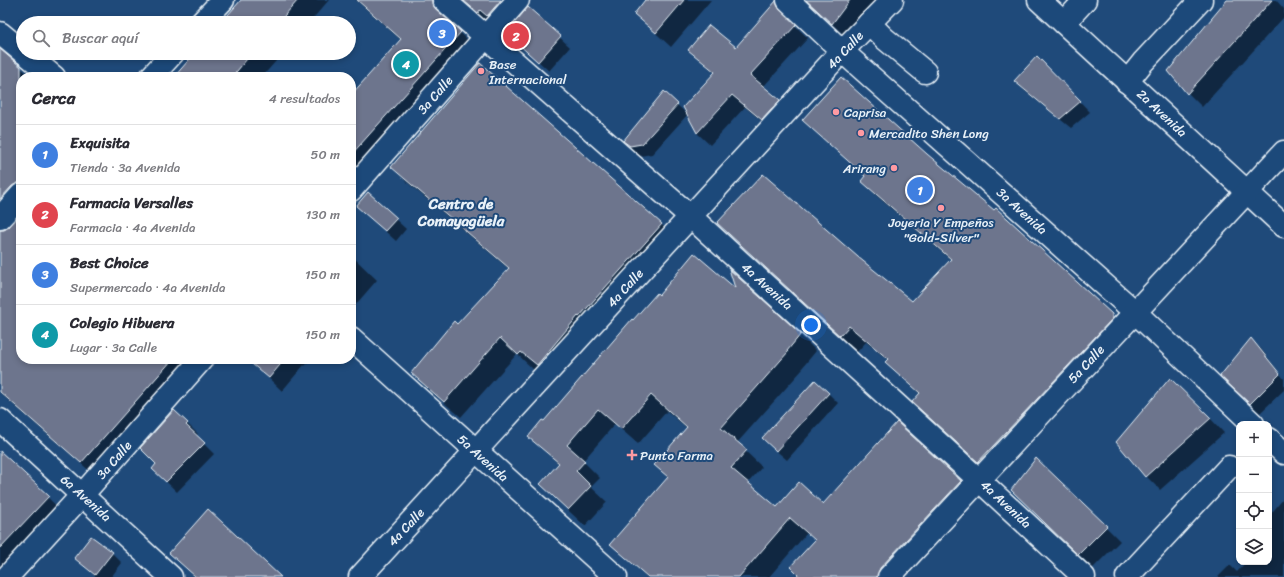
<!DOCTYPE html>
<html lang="es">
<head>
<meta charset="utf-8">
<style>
	body { margin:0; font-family:Sriracha,sans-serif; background:#f2f2f3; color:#2b2b33 }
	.controls { position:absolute; right:12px; bottom:12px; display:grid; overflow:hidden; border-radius:8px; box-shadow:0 2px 6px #0003 }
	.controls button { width:36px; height:36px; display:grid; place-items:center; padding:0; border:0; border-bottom:1px solid #e1e1e2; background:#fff; color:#2b2b33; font:20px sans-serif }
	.you { position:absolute; left:811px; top:325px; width:14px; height:14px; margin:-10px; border:3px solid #fff; border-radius:50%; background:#1a73e8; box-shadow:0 0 0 6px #1a73e833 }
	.badge { display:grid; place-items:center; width:26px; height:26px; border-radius:50%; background:#111827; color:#fff; font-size:13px; font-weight:700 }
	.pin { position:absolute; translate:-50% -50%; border:2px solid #fff; box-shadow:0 1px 4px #0006 }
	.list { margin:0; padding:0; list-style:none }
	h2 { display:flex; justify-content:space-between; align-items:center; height:52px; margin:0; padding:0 16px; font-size:17px }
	h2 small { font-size:13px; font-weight:400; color:#7c7c81 }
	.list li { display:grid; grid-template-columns:26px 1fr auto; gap:12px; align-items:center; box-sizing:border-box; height:60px; padding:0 16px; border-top:1px solid #e1e1e2 }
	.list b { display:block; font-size:15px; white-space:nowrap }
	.list p { margin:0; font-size:13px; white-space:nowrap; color:#7c7c81 }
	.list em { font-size:13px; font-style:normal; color:#7c7c81 }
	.icon { flex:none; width:22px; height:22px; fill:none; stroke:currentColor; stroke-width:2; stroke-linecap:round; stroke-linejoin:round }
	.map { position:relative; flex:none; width:1284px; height:577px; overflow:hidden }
	.search { position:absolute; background:#fff; box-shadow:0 2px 6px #0003; left:16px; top:16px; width:340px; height:44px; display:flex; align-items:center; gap:10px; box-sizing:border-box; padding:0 14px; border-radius:22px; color:#7c7c81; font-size:15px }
	.panel { position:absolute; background:#fff; box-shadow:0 2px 6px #0003; left:16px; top:72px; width:340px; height:292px; border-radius:16px }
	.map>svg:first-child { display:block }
	.shadow { fill:#0007 }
	.building { fill:#6d758d; stroke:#e8f1f8 }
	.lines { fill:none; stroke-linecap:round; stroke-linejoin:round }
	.minor-casing { stroke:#e8f1f8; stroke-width:25 }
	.minor { stroke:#1f4a7a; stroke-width:22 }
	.poi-dot { fill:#ff9aa2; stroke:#1f4a7a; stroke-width:1.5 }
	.labels { text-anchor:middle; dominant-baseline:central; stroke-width:4; stroke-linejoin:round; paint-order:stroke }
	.street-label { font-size:13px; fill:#e8f1f8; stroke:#1f4a7a }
	.poi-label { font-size:13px; fill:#e8f1f8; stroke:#1f4a7a; text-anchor:start }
	.quarter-label { font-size:15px; font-weight:bold; fill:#e8f1f8; stroke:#1f4a7a }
</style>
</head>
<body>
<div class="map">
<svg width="1284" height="577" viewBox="0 0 1284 577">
	<rect width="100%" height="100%" fill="#1f4a7a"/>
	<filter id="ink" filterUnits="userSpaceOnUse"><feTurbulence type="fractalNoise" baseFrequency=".025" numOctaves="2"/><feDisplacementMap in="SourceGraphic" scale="8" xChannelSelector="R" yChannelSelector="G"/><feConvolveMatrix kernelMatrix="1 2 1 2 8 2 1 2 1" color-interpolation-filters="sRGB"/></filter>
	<g filter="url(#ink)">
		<g class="shadow">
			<polygon points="243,0 329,0 309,23 222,23"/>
			<polygon points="356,0 422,0 432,5 477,49 351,190 351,98 401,40"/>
			<polygon points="458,0 522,0 493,27 468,5"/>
			<polygon points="647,0 711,0 671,47 635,14"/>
			<polygon points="795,0 904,0 896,4 883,17 870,4 846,37 811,4 804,0"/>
			<polygon points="1228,0 1276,0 1284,9 1284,17 1202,107 1188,93"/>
			<polygon points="776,2 789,15 791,22 808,38 763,87 792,114 775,132 745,107 710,145 697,133 688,114 652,154 640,156 624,141 664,93 687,114 715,73 689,50 736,49"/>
			<polygon points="528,8 570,47 549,71 507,33"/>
			<polygon points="0,50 31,77 21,77 21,359 208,359 100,480 0,393"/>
			<polygon points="196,53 283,53 262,77 175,77"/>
			<polygon points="1037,57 1090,112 1071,128 1025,91 1015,81"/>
			<polygon points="803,120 927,155 1111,315 1128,332 995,478 913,402 920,394 903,378 888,360 866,342 857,352 718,223 857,257 913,303 951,260 878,197 862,181 866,177"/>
			<polygon points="392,167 661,224 677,240 554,380 537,367 534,370 517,354 461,417 428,389 412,373 509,269 408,183"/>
			<polygon points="368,194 406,229 396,241 368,216"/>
			<polygon points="351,255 377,280 351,310"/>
			<polygon points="737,291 800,335 816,351 802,368 803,369 737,443 762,467 748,483 777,509 823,505 897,424 977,497 903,577 796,577 815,540 807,533 769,577 647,577 611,544 668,478 656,465 687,428 667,411 638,444 615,424 583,461 600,478 591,487 607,502 585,526 557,500 559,464 529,437 544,422 633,322 659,296"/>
			<polygon points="1251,340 1261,349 1284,379 1284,390 1260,413 1232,386"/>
			<polygon points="255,359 311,359 305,366 304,365 282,391 252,362"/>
			<polygon points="828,393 838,403 787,460 773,448"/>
			<polygon points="174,411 198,434 196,436 214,454 177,492 153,469 158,464"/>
			<polygon points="1210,418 1224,433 1160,490 1146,476"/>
			<polygon points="0,452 66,515 0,577"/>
			<polygon points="1284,498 1284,577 1218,577 1230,565 1237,572 1246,562 1269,562 1269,516"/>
			<polygon points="1027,505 1106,527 1120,541 1093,568"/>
			<polygon points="112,553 122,563 111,577 96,577 75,558"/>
			<polygon points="170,553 280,577 195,577"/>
		</g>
		<g class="building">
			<polygon points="241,0 298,0 278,23 221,23"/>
			<polygon points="357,0 432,0 432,4 436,9 461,32 351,155 351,95 401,39"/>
			<polygon points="463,0 501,0 487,16 480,10 478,13"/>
			<polygon points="645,0 684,0 656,33 634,14"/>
			<polygon points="806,0 850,0 832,24"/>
			<polygon points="1227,0 1272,0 1187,94 1168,71"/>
			<polygon points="776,1 779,9 796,25 750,75 780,100 762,120 732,95 697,133 683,107 715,72 688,50 709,25 736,47"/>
			<polygon points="528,7 561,36 538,62 506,33"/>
			<polygon points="0,49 21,67 21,183 17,183 12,186 0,199"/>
			<polygon points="195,53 252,53 232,77 174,77"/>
			<polygon points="1037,56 1081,101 1060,119 1014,81"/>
			<polygon points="480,63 662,224 579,317 578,316 537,365 521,352 518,355 500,338 444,402 411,373 454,321 457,324 509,268 391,167"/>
			<polygon points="841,77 927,154 994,210 996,208 1112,314 1112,319 978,462 912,402 920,393 885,362 888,359 849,326 840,336 717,223 763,174 858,257 912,301 951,259 861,181 865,176 802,120"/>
			<polygon points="664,91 678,104 642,144 630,146 623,141"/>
			<polygon points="368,192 397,218 385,231 356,206"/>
			<polygon points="21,214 21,359 173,359 81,463 0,392 0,230 4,230 9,227"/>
			<polygon points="694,253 735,288 729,269 801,334 787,351 788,352 721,428 747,450 731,468 777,507 799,482 823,504 897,422 961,481 880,568 877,577 800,577 790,567 815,540 790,518 739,577 648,577 610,544 668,477 654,465 687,427 651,395 621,429 598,409 567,445 585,461 576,471 591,486 568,510 540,484 559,463 528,437 542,420 544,421 632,319 633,320 657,293 659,295"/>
			<polygon points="1251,338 1280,374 1250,404 1220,376"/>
			<polygon points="246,359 285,359 269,378"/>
			<polygon points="1170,378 1211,418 1145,477 1116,442"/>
			<polygon points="815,380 829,393 776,451 762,438"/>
			<polygon points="174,410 188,423 186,425 205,443 166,482 152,469 156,464 140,448"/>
			<polygon points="0,451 49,496 0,548"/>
			<polygon points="1036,458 1107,526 1078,555 1011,490"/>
			<polygon points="208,509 281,577 196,577 169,553"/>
			<polygon points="91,536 113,552 95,575 74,558"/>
		</g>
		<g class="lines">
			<g class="minor-casing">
				<g id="minor">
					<polyline points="444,0 691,217 979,480 1084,577"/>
					<polyline points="788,0 842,51 1135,312 1253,424"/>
					<polyline points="1039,0 1284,226"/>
					<polyline points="201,23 223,0"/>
					<polyline points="869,23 884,38 925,72"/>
					<polyline points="1064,23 1085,0"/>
					<polyline points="0,33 23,52"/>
					<polyline points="25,53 54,77"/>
					<polyline points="151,77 173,53"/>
					<polyline points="1127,82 1143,62 1201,0"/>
					<polyline points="351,190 518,0"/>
					<polyline points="0,218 21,195"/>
					<polyline points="351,338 616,577"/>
					<polyline points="0,420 171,577"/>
					<polyline points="1269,439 1284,453"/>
					<polyline points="7,577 82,495 202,359"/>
					<polyline points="360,577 842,51 892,0"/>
					<polyline points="889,577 1284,152"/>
					<polyline points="1127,577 1229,467"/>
				</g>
			</g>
			<use href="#minor" class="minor"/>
		</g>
	</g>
	<g class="poi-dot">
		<circle cx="481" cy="71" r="4"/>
		<circle cx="836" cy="112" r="4"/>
		<circle cx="861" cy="133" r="4"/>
		<circle cx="894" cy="168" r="4"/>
		<circle cx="941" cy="208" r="4"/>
		<path d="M630 449h4v4h4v4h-4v4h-4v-4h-4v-4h4z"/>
	</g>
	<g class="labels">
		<g class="street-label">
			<text transform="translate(845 50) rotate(-47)">4a Calle</text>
			<text transform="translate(435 95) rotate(-49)">3a Calle</text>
			<text transform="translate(1162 113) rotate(43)">2a Avenida</text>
			<text transform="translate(1022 211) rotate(42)">3a Avenida</text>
			<text transform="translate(767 286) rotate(42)">4a Avenida</text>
			<text transform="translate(625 288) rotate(-48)">4a Calle</text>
			<text transform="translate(1086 364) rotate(-47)">5a Calle</text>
			<text transform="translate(483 458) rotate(42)">5a Avenida</text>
			<text transform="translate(114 460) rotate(-49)">3a Calle</text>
			<text transform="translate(86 498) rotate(42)">6a Avenida</text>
			<text transform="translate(1006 504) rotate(43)">4a Avenida</text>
			<text transform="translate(406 527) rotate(-47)">4a Calle</text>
		</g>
		<g class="poi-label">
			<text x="489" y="64">Base<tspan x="489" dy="15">Internacional</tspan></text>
			<text x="844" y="112">Caprisa</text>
			<text x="869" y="133">Mercadito Shen Long</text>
			<text x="886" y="168" text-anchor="end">Arirang</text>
			<text x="941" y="222" text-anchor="middle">Joyeria Y Empeños<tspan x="941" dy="15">"Gold-Silver"</tspan></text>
			<text x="640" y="455">Punto Farma</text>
		</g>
		<g class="quarter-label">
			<text x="461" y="204">Centro de<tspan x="461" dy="17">Comayagüela</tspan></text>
		</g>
	</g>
</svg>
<div class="controls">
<button>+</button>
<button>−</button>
<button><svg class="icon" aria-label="locate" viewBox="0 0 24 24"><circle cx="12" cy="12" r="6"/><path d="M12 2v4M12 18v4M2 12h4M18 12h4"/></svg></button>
<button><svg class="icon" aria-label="layers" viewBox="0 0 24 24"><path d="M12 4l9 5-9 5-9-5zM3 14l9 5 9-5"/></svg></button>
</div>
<div class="you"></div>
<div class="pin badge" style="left:920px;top:190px;background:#3f7fe0">1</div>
<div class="pin badge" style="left:516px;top:36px;background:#e0444e">2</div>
<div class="pin badge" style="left:442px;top:33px;background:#3f7fe0">3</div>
<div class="pin badge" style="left:406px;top:64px;background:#0f9aa8">4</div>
<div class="search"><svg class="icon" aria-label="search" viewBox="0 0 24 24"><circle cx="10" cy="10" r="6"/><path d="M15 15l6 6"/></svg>Buscar aquí</div>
<section class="panel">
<h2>Cerca<small>4 resultados</small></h2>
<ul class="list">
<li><span class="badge" style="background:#3f7fe0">1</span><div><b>Exquisita</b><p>Tienda · 3a Avenida</p></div><em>50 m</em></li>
<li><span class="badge" style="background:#e0444e">2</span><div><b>Farmacia Versalles</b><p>Farmacia · 4a Avenida</p></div><em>130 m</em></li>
<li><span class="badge" style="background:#3f7fe0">3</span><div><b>Best Choice</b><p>Supermercado · 4a Avenida</p></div><em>150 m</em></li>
<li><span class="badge" style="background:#0f9aa8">4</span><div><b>Colegio Hibuera</b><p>Lugar · 3a Calle</p></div><em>150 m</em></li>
</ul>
</section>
</div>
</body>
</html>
